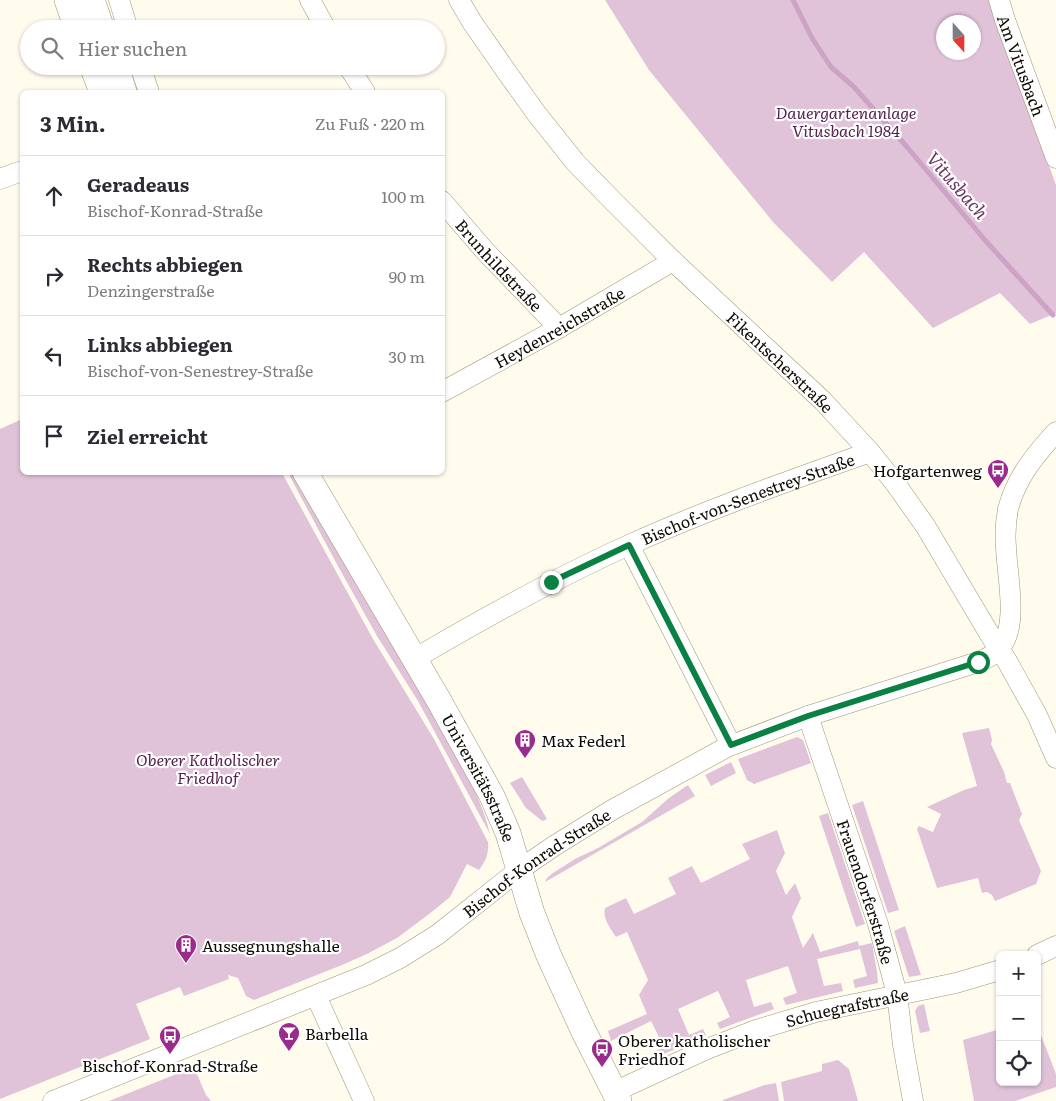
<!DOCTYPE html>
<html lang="de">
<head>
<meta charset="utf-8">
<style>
	body { margin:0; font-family:Literata,serif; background:#f7f7f7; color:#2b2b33 }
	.controls { position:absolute; right:15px; bottom:15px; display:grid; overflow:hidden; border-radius:8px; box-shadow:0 1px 4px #0004 }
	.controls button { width:45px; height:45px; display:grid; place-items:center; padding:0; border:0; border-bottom:1px solid #e1e1e2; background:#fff; color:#2b2b33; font:25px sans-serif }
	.compass { position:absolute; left:936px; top:15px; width:45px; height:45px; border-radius:50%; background:#fff; box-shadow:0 1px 4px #0004; rotate:159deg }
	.stop { position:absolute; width:15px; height:15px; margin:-11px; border:4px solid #0b8043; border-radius:50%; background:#fff }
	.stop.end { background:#0b8043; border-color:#fff; box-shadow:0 1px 5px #0008 }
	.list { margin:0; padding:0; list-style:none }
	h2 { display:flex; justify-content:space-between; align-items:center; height:65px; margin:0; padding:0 20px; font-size:21px }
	h2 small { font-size:16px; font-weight:400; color:#7c7c81 }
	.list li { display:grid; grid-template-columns:32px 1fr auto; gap:15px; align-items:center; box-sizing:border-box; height:80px; padding:0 20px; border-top:1px solid #e1e1e2 }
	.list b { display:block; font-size:19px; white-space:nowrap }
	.list p { margin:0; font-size:16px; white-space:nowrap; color:#7c7c81 }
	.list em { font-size:16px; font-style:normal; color:#7c7c81 }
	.icon { flex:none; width:28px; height:28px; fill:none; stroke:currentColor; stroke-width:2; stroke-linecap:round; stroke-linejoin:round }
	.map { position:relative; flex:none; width:1056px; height:1101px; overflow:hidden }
	.search { position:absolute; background:#fff; box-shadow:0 1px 4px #0004; left:20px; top:20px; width:425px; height:55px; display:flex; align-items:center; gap:12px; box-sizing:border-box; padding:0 18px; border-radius:28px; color:#7c7c81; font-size:19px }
	.panel { position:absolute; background:#fff; box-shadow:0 1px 4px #0004; left:20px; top:90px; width:425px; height:385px; border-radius:8px }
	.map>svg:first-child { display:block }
	.green { fill:#e0c2d9; fill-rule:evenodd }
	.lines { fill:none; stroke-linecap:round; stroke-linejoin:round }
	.stream { stroke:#cda3c5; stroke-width:5 }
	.minor-casing { stroke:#9d9576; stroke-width:21 }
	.tertiary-casing { stroke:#9d9576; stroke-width:26 }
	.minor { stroke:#fff; stroke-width:20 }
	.tertiary { stroke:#fff; stroke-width:25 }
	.route { stroke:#0b8043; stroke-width:6 }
	.labels { text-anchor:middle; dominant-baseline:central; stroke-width:4.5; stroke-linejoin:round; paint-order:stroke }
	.street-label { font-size:16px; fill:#0e0b03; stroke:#fff }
	.park-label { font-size:16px; font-style:italic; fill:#521f4b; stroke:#fff }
	.poi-label { font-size:16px; fill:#0e0b03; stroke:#fff; text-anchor:start }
	.water-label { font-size:18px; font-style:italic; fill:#6c3663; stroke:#fff }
</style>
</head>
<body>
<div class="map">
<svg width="1056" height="1101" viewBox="0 0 1056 1101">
	<rect width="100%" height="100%" fill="#fffcee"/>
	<g class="green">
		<path d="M605,0H990L992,7L1056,185V313L1030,324L1000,293L933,328L864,252L832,282L773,222L649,70ZM944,22H974V52H944Z"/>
		<path d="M22,419V472L282,473L373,639L434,739L488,842C489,853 486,861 479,870L467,864L450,897L433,911L397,938L367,954L342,965L254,1000L246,996L238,978L228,975L229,979L184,996L180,987L136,1004L150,1039L0,1099V429Z"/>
		<path d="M288,473H296C344,556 395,638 440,724C458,759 481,795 490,834L418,701L377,636L339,568Z"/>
		<polygon points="989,728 992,740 991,744 1004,772 1007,783 1010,783 1022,814 1019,820 1041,871 1036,884 995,901 992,895 987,892 982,893 978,878 937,888 917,829 919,826 933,832 941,814 927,807 964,790 977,786 962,733"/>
		<polygon points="797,737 803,740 811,763 754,784 747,780 738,759"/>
		<polygon points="731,762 736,773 711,786 705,775"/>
		<polygon points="522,777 547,819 543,821 541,820 526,808 510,783"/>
		<polygon points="688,785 695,796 545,882 547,878 553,873 575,859 598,848 642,822 669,798"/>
		<polygon points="863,801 899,910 888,913 852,805"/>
		<polygon points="828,813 865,924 856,927 819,816"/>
		<path d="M777,830L785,853L776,871L786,895L795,883L801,898L792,917L803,948L813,933L820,952L858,941L859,946L872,943L877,972L878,983L855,988L853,980L867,976L860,949L817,959L824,986L841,983L843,991L786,1005L783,998L797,993L788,966L746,980L754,1007L771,1002L774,1009L720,1029L717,1023L730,1017L718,991L678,1009L689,1035L703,1029L706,1035L655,1058L652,1053L664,1047L651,1021L611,1041L608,1031L647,1014L639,995L648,980L627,932L616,937C611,929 602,918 605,908L626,898L634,914L676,894L668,878L692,866L701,883L750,859L742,844Z"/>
		<polygon points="905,926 921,975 909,977 894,931"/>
		<polygon points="924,1004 930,1031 920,1033 915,1011 918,1006"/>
		<polygon points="1037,1025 1056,1074 1056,1087 1015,1101 974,1101 963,1040 1000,1029 1000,1082 1037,1082"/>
		<polygon points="838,1060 849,1069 858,1101 784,1101 781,1082 822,1071 822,1064"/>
		<polygon points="194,1067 206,1095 211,1101 109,1101"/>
		<polygon points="776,1083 779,1101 723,1101 723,1100 765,1085"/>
	</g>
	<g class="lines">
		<polyline class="stream" points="793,0 812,38 831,67 854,87 907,147 984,239 1053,315"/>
		<g class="minor-casing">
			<g id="minor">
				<polyline points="119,0 128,29"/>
				<polyline points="310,0 326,29"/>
				<path id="s1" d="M459,0L472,22L506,71L536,113L575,162L610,198L673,261L823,401L870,452L895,483L926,527L990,635L1007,661L1037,715L1056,758"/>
				<path id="s2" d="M999,0L1005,20L1056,158"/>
				<polyline points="140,66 149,92"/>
				<polyline points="348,66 365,92"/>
				<polyline points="0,179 22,171"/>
				<path id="s3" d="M442,201L485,251L559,328"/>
				<path id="s4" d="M442,392L559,328L673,261"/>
				<polyline points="629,545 731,745"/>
				<path id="s5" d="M414,659C484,618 555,578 629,545C708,509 789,481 870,452"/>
				<path id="s6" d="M808,716L878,924L897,994L903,1045L913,1101"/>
				<polyline points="1037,955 1056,946"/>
				<polyline points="316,996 364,1101"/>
				<path id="s7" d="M614,1092L707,1049L756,1030L816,1012L956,983L1000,970"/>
				<path id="s8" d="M53,1101L366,975L400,958L437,935L519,870L554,846L612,810L727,747L808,716L978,662C986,659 994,655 1000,648C1019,625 1007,576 1006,547C1005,536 1006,520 1008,509C1016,478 1035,455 1056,432"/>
			</g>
		</g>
		<g class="tertiary-casing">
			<g id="tertiary">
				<polyline points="67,0 77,29"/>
				<polyline points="92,0 102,29"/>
				<polyline points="92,66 102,92"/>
				<polyline points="116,66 124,92"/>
				<path id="s9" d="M305,472L438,699L492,796L508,833L532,913L549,956L584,1032L619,1101"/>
			</g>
		</g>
		<use href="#minor" class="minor"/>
		<use href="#tertiary" class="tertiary"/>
	</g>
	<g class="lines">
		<polyline class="route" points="551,582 629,545 731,745 808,716 978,662"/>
	</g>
	<defs>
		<g id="bus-pin" transform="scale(1.125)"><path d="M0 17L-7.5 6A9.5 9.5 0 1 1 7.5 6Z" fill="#992b8c" stroke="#fff"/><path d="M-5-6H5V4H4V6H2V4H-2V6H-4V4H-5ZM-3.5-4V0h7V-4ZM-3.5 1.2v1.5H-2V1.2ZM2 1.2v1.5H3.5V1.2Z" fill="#fff"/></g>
		<g id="building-pin" transform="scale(1.125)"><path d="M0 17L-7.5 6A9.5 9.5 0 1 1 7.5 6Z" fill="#992b8c" stroke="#fff"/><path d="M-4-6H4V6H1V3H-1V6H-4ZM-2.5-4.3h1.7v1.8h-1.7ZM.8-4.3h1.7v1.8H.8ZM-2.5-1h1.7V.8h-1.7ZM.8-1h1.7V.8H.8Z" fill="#fff"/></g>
		<g id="bar-pin" transform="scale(1.125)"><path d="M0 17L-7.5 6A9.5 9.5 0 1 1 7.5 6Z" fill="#992b8c" stroke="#fff"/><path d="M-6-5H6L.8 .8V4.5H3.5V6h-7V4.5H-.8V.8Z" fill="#fff"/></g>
	</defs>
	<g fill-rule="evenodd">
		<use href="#bus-pin" x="998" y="470"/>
		<use href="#building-pin" x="525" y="740"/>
		<use href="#building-pin" x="186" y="945"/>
		<use href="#bar-pin" x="289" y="1033"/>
		<use href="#bus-pin" x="170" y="1036"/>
		<use href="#bus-pin" x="602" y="1049"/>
	</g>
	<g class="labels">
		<g class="street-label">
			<text stroke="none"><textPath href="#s2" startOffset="69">Am Vitusbach</textPath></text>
			<text stroke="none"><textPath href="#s3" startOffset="86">Brunhildstraße</textPath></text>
			<text stroke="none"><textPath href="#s4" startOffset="134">Heydenreichstraße</textPath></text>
			<text stroke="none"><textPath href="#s1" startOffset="486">Fikentscherstraße</textPath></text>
			<text stroke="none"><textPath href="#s5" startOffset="371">Bischof-von-Senestrey-Straße</textPath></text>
			<text stroke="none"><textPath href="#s9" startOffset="352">Universitätsstraße</textPath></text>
			<text stroke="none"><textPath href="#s8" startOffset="542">Bischof-Konrad-Straße</textPath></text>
			<text stroke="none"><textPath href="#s6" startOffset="185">Frauendorferstraße</textPath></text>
			<text stroke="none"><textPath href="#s7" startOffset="249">Schuegrafstraße</textPath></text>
		</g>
		<g class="park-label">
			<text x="846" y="112">Dauergartenanlage<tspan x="846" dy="18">Vitusbach 1984</tspan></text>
			<text x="208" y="759">Oberer Katholischer<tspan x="208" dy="18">Friedhof</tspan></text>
		</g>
		<g class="poi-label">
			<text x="982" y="470" text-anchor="end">Hofgartenweg</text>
			<text x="541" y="740">Max Federl</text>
			<text x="202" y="945">Aussegnungshalle</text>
			<text x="305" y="1033">Barbella</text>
			<text x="618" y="1040">Oberer katholischer<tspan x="618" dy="18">Friedhof</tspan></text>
			<text x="170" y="1065" text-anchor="middle">Bischof-Konrad-Straße</text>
		</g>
		<g class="water-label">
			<text transform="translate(958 185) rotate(49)">Vitusbach</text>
		</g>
	</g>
</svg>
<div class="controls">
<button>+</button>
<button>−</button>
<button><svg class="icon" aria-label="locate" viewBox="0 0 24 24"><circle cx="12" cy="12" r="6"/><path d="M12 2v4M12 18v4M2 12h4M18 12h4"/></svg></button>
</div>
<svg class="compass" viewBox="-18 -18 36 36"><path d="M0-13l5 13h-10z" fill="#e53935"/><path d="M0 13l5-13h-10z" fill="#7c7c81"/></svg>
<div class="stop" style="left:978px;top:662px"></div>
<div class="stop end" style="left:551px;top:582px"></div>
<div class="search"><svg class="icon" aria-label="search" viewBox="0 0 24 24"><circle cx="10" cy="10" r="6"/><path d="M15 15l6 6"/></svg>Hier suchen</div>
<section class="panel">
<h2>3 Min.<small>Zu Fuß · 220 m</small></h2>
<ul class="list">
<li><svg class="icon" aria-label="ahead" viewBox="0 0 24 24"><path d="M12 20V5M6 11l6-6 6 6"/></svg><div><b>Geradeaus</b><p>Bischof-Konrad-Straße</p></div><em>100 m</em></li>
<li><svg class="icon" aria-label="right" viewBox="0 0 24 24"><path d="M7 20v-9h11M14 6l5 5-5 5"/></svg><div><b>Rechts abbiegen</b><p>Denzingerstraße</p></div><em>90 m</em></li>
<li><svg class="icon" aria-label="left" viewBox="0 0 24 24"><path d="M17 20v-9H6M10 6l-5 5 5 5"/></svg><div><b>Links abbiegen</b><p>Bischof-von-Senestrey-Straße</p></div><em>30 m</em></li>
<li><svg class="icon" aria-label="arrive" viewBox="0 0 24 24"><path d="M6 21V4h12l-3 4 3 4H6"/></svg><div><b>Ziel erreicht</b></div></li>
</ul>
</section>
</div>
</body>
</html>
